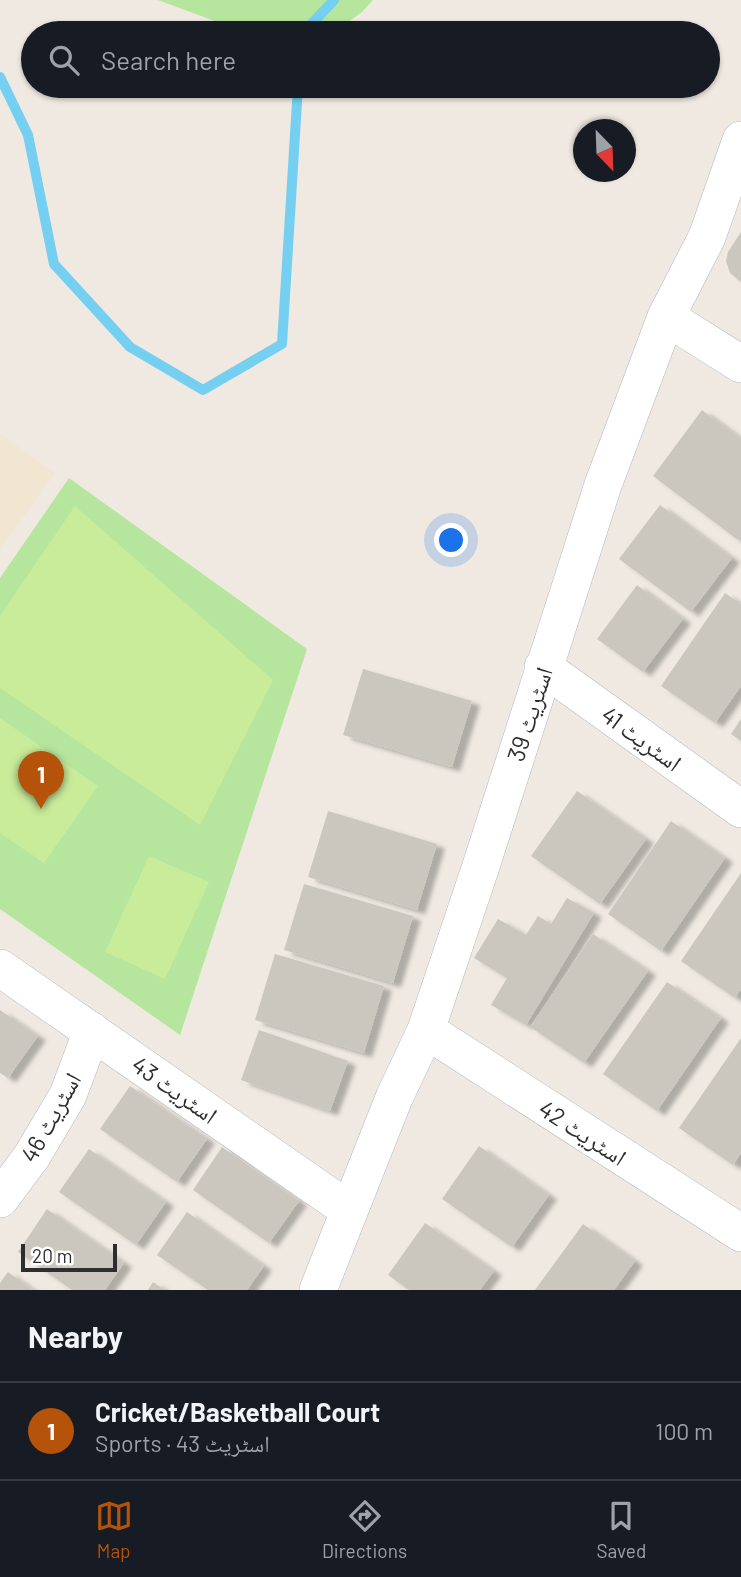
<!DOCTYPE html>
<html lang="en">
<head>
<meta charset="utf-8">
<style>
	body { margin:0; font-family:Barlow,"Noto Naskh Arabic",sans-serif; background:#242831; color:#f1f3f6 }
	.compass { position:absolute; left:573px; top:119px; width:63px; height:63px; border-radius:50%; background:#171b24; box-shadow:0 2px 5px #0004; rotate:157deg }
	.scale { position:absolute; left:21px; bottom:18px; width:96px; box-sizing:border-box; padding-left:7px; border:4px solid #2e2e2e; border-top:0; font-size:19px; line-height:24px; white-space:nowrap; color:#2e2e2e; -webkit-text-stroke:5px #fff; paint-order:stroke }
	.you { position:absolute; left:452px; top:541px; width:24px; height:24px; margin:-18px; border:5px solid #fff; border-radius:50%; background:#1a73e8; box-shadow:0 0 0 10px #1a73e833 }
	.badge { display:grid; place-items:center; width:46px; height:46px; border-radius:50%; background:#b45309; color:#fff; font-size:23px; font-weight:700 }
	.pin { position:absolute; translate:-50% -58px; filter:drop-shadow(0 2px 4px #0008) }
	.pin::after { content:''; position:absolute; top:37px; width:24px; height:21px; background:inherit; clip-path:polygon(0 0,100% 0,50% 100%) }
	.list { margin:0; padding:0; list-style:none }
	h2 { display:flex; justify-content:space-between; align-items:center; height:91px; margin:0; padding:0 28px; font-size:30px }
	h2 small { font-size:23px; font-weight:400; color:#9ea1a6 }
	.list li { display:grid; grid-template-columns:46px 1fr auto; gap:21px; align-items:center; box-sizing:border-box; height:98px; padding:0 28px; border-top:2px solid #363941 }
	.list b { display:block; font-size:26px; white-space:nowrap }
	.list p { margin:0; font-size:23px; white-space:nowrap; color:#9ea1a6 }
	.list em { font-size:23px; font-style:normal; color:#9ea1a6 }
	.icon { flex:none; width:38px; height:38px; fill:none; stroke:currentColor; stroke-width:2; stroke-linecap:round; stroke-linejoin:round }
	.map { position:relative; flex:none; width:741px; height:1290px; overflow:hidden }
	.search { position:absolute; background:#171b24; box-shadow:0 2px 5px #0004; left:21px; right:21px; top:21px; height:77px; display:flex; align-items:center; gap:18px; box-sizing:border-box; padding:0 24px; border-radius:38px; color:#9ea1a6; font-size:26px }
	.sheet { height:189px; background:#171b24 }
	nav { display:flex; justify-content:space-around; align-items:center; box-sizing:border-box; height:98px; border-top:2px solid #363941; background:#171b24; font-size:19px; color:#9ea1a6 }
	nav a { display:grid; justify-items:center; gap:4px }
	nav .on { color:#b45309 }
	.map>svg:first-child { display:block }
	.education { fill:#f0e6d1 }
	.green { fill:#b6e59e }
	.pitch { fill:#c9ec9a }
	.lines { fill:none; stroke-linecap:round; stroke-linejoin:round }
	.stream { stroke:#75cff0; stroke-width:10 }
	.building { fill:#cbc7bf; filter:url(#shadow) }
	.minor-casing { stroke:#b4b7c1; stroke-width:38 }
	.minor { stroke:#fff; stroke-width:37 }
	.labels { text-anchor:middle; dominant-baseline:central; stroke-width:7; stroke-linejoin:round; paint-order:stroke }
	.street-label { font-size:24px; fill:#2e2e2e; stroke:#fff }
</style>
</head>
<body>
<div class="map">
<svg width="741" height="1290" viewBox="0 0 741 1290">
	<defs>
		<filter id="shadow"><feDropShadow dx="8" dy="4.5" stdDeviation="2" flood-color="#0004"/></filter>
	</defs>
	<rect width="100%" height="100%" fill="#efe9e1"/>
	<polygon class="education" points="0,434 55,473 0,549"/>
	<g class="green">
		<polygon points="158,0 373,0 362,12 334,32 247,33"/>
		<polygon points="69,478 307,649 180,1035 0,909 0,578"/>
	</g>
	<g class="pitch">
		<polygon points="75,506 273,680 200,825 0,688 0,616"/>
		<polygon points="0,718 98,786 44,863 0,833"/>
		<polygon points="149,856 209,882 165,979 105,952"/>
	</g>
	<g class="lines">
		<g class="stream">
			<polyline points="303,33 334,0"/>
			<polyline points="0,77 28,135 54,264 130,347 203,390 282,344 298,86"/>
		</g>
	</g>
	<g class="building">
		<polygon points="741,232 741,282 730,273 726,261 728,252"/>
		<polygon points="702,410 741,439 741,536 738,540 653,476"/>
		<polygon points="660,505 732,558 691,612 619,559"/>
		<polygon points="637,585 683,619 643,672 597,639"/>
		<polygon points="725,593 741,604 741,686 715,723 661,686"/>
		<polygon points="363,669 472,701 452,767 343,735"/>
		<polygon points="741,719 741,741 731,734"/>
		<polygon points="577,791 646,839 600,904 531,856"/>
		<polygon points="328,811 437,844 417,910 308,877"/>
		<polygon points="671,821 725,858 661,951 608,914"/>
		<polygon points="741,873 741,989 735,998 681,961"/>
		<polygon points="304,884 413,916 393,983 284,950"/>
		<polygon points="567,898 594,913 526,1025 491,1005 507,978 474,958 498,919 526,935 538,916 551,924"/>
		<polygon points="593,934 648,971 584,1063 530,1027"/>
		<polygon points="275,954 384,986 364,1053 255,1020"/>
		<polygon points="667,982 721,1018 657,1111 603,1074"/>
		<polygon points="0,1010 38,1036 8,1078 0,1073"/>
		<polygon points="259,1030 348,1061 330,1111 241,1080"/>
		<polygon points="741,1038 741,1153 733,1165 679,1128"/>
		<polygon points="130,1086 207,1139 177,1182 100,1129"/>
		<polygon points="479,1146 549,1195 512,1247 442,1199"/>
		<polygon points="222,1147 299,1201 269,1243 193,1190"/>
		<polygon points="89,1149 166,1202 136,1245 59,1192"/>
		<polygon points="47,1209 124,1263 105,1290 72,1290 18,1252"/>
		<polygon points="187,1212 264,1266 247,1290 208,1290 157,1255"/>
		<polygon points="425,1223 494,1271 480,1290 409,1290 388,1275"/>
		<polygon points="583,1224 635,1261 614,1290 535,1290"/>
		<polygon points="8,1272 33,1290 0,1290 0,1283"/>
		<polygon points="153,1282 165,1290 148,1290"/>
	</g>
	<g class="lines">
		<g class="minor-casing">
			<g id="minor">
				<polyline points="666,317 741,364"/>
				<polyline points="543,667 741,809"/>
				<polyline points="0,968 349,1210"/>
				<polyline points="426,1030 741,1233"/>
				<polyline points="0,1199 32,1156 68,1095 92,1031"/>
				<polyline points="318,1290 394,1098 426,1030 481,866 603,485 666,317 707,237 741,140"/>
			</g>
		</g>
		<use href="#minor" class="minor"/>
	</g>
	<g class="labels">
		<g class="street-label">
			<text transform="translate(529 714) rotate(-72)">اسٹریٹ 39</text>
			<text transform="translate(642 738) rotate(36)">اسٹریٹ 41</text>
			<text transform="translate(175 1089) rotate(35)">اسٹریٹ 43</text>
			<text transform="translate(50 1117) rotate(-61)">اسٹریٹ 46</text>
			<text transform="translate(583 1132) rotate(33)">اسٹریٹ 42</text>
		</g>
	</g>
</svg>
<svg class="compass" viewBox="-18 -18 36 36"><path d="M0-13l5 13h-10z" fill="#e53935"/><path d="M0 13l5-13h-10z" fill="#9ea1a6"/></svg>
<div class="scale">20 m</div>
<div class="you"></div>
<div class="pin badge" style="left:41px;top:809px">1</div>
<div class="search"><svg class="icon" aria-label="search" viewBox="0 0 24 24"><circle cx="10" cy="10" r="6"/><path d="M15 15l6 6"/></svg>Search here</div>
</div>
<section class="sheet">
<h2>Nearby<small></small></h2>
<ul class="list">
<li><span class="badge">1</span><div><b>Cricket/Basketball Court</b><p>Sports · اسٹریٹ 43</p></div><em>100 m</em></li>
</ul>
</section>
<nav>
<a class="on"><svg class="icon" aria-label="map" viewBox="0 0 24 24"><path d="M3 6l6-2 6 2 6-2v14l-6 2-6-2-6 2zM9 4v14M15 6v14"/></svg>Map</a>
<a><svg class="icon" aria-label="directions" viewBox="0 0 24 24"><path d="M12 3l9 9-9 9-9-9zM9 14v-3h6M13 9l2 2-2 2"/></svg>Directions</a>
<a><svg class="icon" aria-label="saved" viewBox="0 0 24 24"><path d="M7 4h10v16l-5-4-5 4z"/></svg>Saved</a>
</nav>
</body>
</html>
